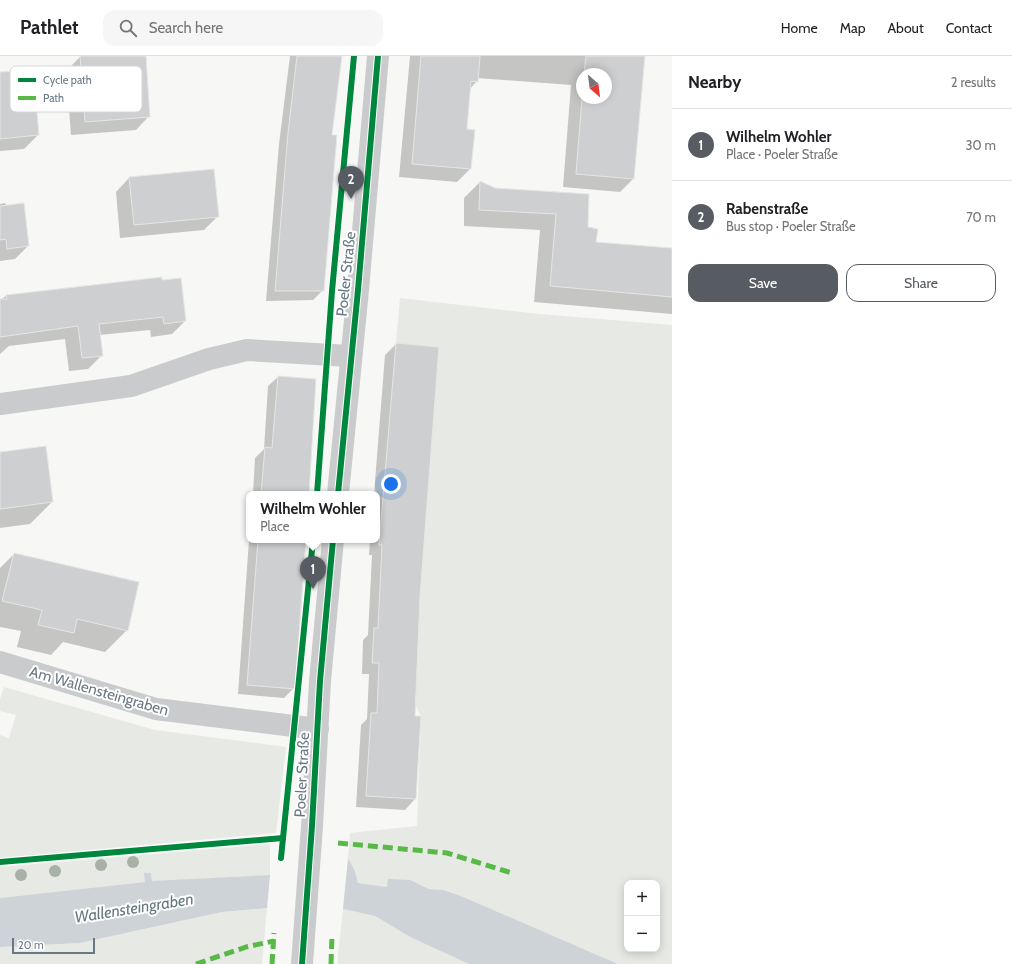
<!DOCTYPE html>
<html lang="en">
<head>
<meta charset="utf-8">
<style>
	body { margin:0; font-family:Cabin,sans-serif; background:#f6f6f6; color:#202124 }
	.controls { position:absolute; right:12px; bottom:12px; display:grid; overflow:hidden; border-radius:8px; box-shadow:0 2px 10px #0003 }
	.controls button { width:36px; height:36px; display:grid; place-items:center; padding:0; border:0; border-bottom:1px solid #e0e0e0; background:#fff; color:#202124; font:20px sans-serif }
	.compass { position:absolute; left:576px; top:12px; width:36px; height:36px; border-radius:50%; background:#fff; box-shadow:0 2px 10px #0003; rotate:152deg }
	.scale { position:absolute; left:12px; bottom:10px; width:83px; box-sizing:border-box; padding-left:4px; border:2px solid #697885; border-top:0; font-size:11px; line-height:14px; white-space:nowrap; color:#697885; -webkit-text-stroke:3px #fff; paint-order:stroke }
	.you { position:absolute; left:391px; top:428px; width:14px; height:14px; margin:-10px; border:3px solid #fff; border-radius:50%; background:#1a73e8; box-shadow:0 0 0 6px #1a73e833 }
	.badge { display:grid; place-items:center; width:26px; height:26px; border-radius:50%; background:#575c62; color:#fff; font-size:13px; font-weight:700 }
	.pin { position:absolute; translate:-50% -33px; filter:drop-shadow(0 1px 2px #0008) }
	.pin::after { content:''; position:absolute; top:21px; width:14px; height:12px; background:inherit; clip-path:polygon(0 0,100% 0,50% 100%) }
	.popup { position:absolute; left:246px; top:435px; width:134px; height:52px; box-sizing:border-box; display:grid; place-content:center; border-radius:8px; background:#fff; filter:drop-shadow(0 1px 3px #0005); font-size:13px; white-space:nowrap; color:#757577 }
	.popup b { font-size:15px; color:#202124 }
	.popup::after { content:''; position:absolute; left:50%; top:100%; margin-left:-8px; border:8px solid transparent; border-top-color:#fff }
	.list { margin:0; padding:0; list-style:none }
	h2 { display:flex; justify-content:space-between; align-items:center; height:52px; margin:0; padding:0 16px; font-size:17px }
	h2 small { font-size:13px; font-weight:400; color:#757577 }
	.list li { display:grid; grid-template-columns:26px 1fr auto; gap:12px; align-items:center; box-sizing:border-box; height:72px; padding:0 16px; border-top:1px solid #e0e0e0 }
	.list b { display:block; font-size:15px; white-space:nowrap }
	.list p { margin:0; font-size:13px; white-space:nowrap; color:#757577 }
	.list em { font-size:13px; font-style:normal; color:#757577 }
	.actions { display:flex; gap:8px; padding:12px 16px }
	.actions a { flex:1; padding:9px 0; border:1px solid #575c62; border-radius:12px; text-align:center; font-size:14px; color:#575c62 }
	.actions .main { background:#575c62; color:#fff }
	.icon { flex:none; width:22px; height:22px; fill:none; stroke:currentColor; stroke-width:2; stroke-linecap:round; stroke-linejoin:round }
	.map { position:relative; flex:none; width:672px; height:908px; overflow:hidden }
	header { display:flex; align-items:center; gap:24px; box-sizing:border-box; height:56px; padding:0 20px; background:#fff; border-bottom:1px solid #e0e0e0 }
	header strong { font-size:19px }
	nav { display:flex; gap:22px; margin-inline-start:auto; font-size:14px }
	.search { width:280px; height:36px; background:#f6f6f6; display:flex; align-items:center; gap:10px; box-sizing:border-box; padding:0 14px; border-radius:12px; color:#757577; font-size:15px }
	main { display:flex }
	aside { flex:1; background:#fff }
	.map>svg:first-child { display:block }
	.green { fill:#e6e9e4; fill-rule:evenodd }
	.water { fill:#cdd3d6 }
	.shadow { fill:#0003; fill-rule:evenodd }
	.building { fill:#cecfd0; stroke:#e6e6e6 }
	.lines { fill:none; stroke-linecap:round; stroke-linejoin:round }
	.minor { stroke:#cacbcc; stroke-width:22 }
	.tertiary { stroke:#cacbcc; stroke-width:22 }
	.quiet { stroke:#58b947; stroke-width:5; stroke-dasharray:10 5; stroke-linecap:butt }
	.cycleway-casing { stroke:#fff; stroke-width:8 }
	.cycleway { stroke:#00873e; stroke-width:6 }
	.tree { fill:#a7b1a5 }
	.labels { text-anchor:middle; dominant-baseline:central; stroke-width:4; stroke-linejoin:round; paint-order:stroke }
	.street-label { font-size:15px; fill:#697885; stroke:#fff }
	.water-label { font-size:16px; font-style:italic; fill:#647880; stroke:#fff }
	.key { fill:#fff; stroke:#d2d6da; stroke-width:1 }
	.key-label { font-size:11px; fill:#697885 }
</style>
</head>
<body>
<header>
<strong>Pathlet</strong>
<div class="search"><svg class="icon" aria-label="search" viewBox="0 0 24 24"><circle cx="10" cy="10" r="6"/><path d="M15 15l6 6"/></svg>Search here</div>
<nav><a>Home</a><a>Map</a><a>About</a><a>Contact</a></nav>
</header>
<main>
<div class="map">
<svg width="672" height="908" viewBox="0 0 672 908">
	<rect width="100%" height="100%" fill="#f7f7f6"/>
	<g class="green">
		<path d="M400,242L539,258L672,269V908H618L461,840L443,834L429,833L422,829L387,831L358,827L355,815L348,802L350,777L417,770L421,660L415,648L420,541L439,291L396,287ZM627,827H657V893H627Z"/>
		<polygon points="4,631 155,674 286,691 276,777 0,802 0,679 9,682 16,659 0,655 0,643"/>
		<polygon points="270,788 270,819 152,826 151,817 146,826 0,842 0,811"/>
		<polygon points="267,852 262,908 0,908 0,891 80,887 222,856"/>
		<polygon points="343,853 375,860 410,881 469,908 338,908 338,900"/>
	</g>
	<g class="water">
		<polygon points="348,802 355,815 358,827 387,831 388,823 410,824 429,833 443,834 461,840 618,908 469,908 410,881 375,860 343,853"/>
		<polygon points="144,817 151,817 152,825 270,819 267,852 222,856 80,887 0,891 0,842 145,826"/>
	</g>
	<g class="shadow">
		<polygon points="96,0 145,0 149,60 136,74 71,79 66,15 80,1"/>
		<polygon points="290,0 341,0 331,80 323,234 313,244 266,245 279,88"/>
		<path d="M410,0H644L634,122L620,136L563,131L571,29L477,22V25L469,34L466,74L470,113L457,126L399,121ZM582,18H606V42H582Z"/>
		<polygon points="0,17 38,79 24,93 0,95"/>
		<polygon points="129,122 218,160 204,174 120,182 116,136"/>
		<polygon points="480,126 495,133 588,139 587,172 595,187 672,193 672,258 534,246 540,174 464,170 464,142"/>
		<polygon points="5,147 28,190 15,203 0,205 0,148"/>
		<polygon points="162,225 185,265 172,278 151,281 150,274 99,279 102,299 88,313 69,315 65,283 9,290 0,298 0,244 6,240"/>
		<polygon points="396,288 419,541 414,661 415,743 405,754 356,751 361,669 367,663 369,618 362,618 363,584 368,579 372,499 369,499 370,484 377,484 377,438 374,438 385,299"/>
		<polygon points="278,321 307,438 253,438 255,402 264,393 268,330"/>
		<polygon points="0,397 52,446 30,468 0,472"/>
		<polygon points="249,484 304,484 294,632 284,642 238,638"/>
		<polygon points="14,498 127,574 105,596 63,586 51,599 17,591 21,575 0,571 0,512"/>
	</g>
	<g class="building">
		<polygon points="80,0 146,0 150,61 85,66"/>
		<polygon points="297,0 342,0 332,79 337,79 324,235 275,235 288,77"/>
		<polygon points="421,0 480,0 478,26 471,25 467,73 475,74 471,113 412,108"/>
		<polygon points="586,0 645,0 634,123 576,118 582,42 606,42 606,18 584,18"/>
		<polygon points="33,14 39,79 0,83 0,16"/>
		<polygon points="214,113 219,161 134,169 129,121"/>
		<polygon points="480,125 495,132 589,138 588,171 598,173 596,186 672,192 672,241 550,230 556,158 479,154"/>
		<polygon points="24,147 29,190 7,193 6,183 0,184 0,150"/>
		<polygon points="162,221 162,224 181,222 186,265 164,268 163,261 99,268 103,300 82,302 78,270 0,281 0,243 7,243 6,239"/>
		<polygon points="396,287 439,291 420,541 415,660 421,660 416,743 366,740 371,657 377,657 379,607 372,607 374,572 378,572 382,489 379,489"/>
		<polygon points="278,320 316,323 309,438 261,438 265,391 272,392"/>
		<polygon points="46,390 53,446 0,453 0,396"/>
		<polygon points="258,484 306,484 295,633 247,629"/>
		<polygon points="14,497 139,526 128,575 77,563 74,577 38,569 42,554 2,545"/>
	</g>
	<g class="lines">
		<g class="minor">
			<polyline points="0,348 131,330 209,303 247,294 350,300"/>
			<polyline points="0,606 156,653 318,673"/>
		</g>
		<g class="tertiary">
			<polyline points="338,438 358,234 378,0"/>
			<polyline points="302,908 312,770 320,625 333,484"/>
		</g>
		<g class="quiet">
			<polyline points="338,787 447,797 512,817"/>
			<polyline points="196,908 246,891 274,885"/>
			<polyline points="272,908 274,877"/>
			<polyline points="331,908 332,880"/>
		</g>
		<g class="cycleway-casing">
			<g id="cycleway">
				<polyline points="317,438 332,235 354,0"/>
				<polyline points="338,438 358,234 378,0"/>
				<polyline points="281,802 313,484"/>
				<polyline points="0,806 283,782"/>
				<polyline points="302,908 312,770 320,625 333,484"/>
			</g>
		</g>
		<use href="#cycleway" class="cycleway"/>
	</g>
	<g class="tree">
		<circle cx="133" cy="806" r="6"/>
		<circle cx="101" cy="809" r="6"/>
		<circle cx="55" cy="815" r="6"/>
		<circle cx="21" cy="819" r="6"/>
	</g>
	<g class="labels">
		<g class="street-label">
			<text transform="translate(346 218) rotate(-84)">Poeler Straße</text>
			<text transform="translate(99 635) rotate(16)">Am Wallensteingraben</text>
			<text transform="translate(302 719) rotate(-87)">Poeler Straße</text>
		</g>
		<g class="water-label">
			<text transform="translate(134 852) rotate(-9)">Wallensteingraben</text>
		</g>
	</g>
	<rect x="10" y="10" width="132" height="46" rx="6" class="key"/>
	<rect x="18" y="22" width="18" height="4" fill="#00873e"/>
	<rect x="18" y="40" width="18" height="4" fill="#58b947"/>
	<g class="key-label">
		<text x="43" y="28">Cycle path</text>
		<text x="43" y="46">Path</text>
	</g>
</svg>
<div class="controls">
<button>+</button>
<button>−</button>
</div>
<svg class="compass" viewBox="-18 -18 36 36"><path d="M0-13l5 13h-10z" fill="#e53935"/><path d="M0 13l5-13h-10z" fill="#757577"/></svg>
<div class="scale">20 m</div>
<div class="you"></div>
<div class="pin badge" style="left:313px;top:533px">1</div>
<div class="popup"><b>Wilhelm Wohler</b>Place</div>
<div class="pin badge" style="left:351px;top:143px">2</div>
</div>
<aside>
<h2>Nearby<small>2 results</small></h2>
<ul class="list">
<li><span class="badge">1</span><div><b>Wilhelm Wohler</b><p>Place · Poeler Straße</p></div><em>30 m</em></li>
<li><span class="badge">2</span><div><b>Rabenstraße</b><p>Bus stop · Poeler Straße</p></div><em>70 m</em></li>
</ul>
<div class="actions"><a class="main">Save</a><a>Share</a></div>
</aside>
</main>
</body>
</html>
